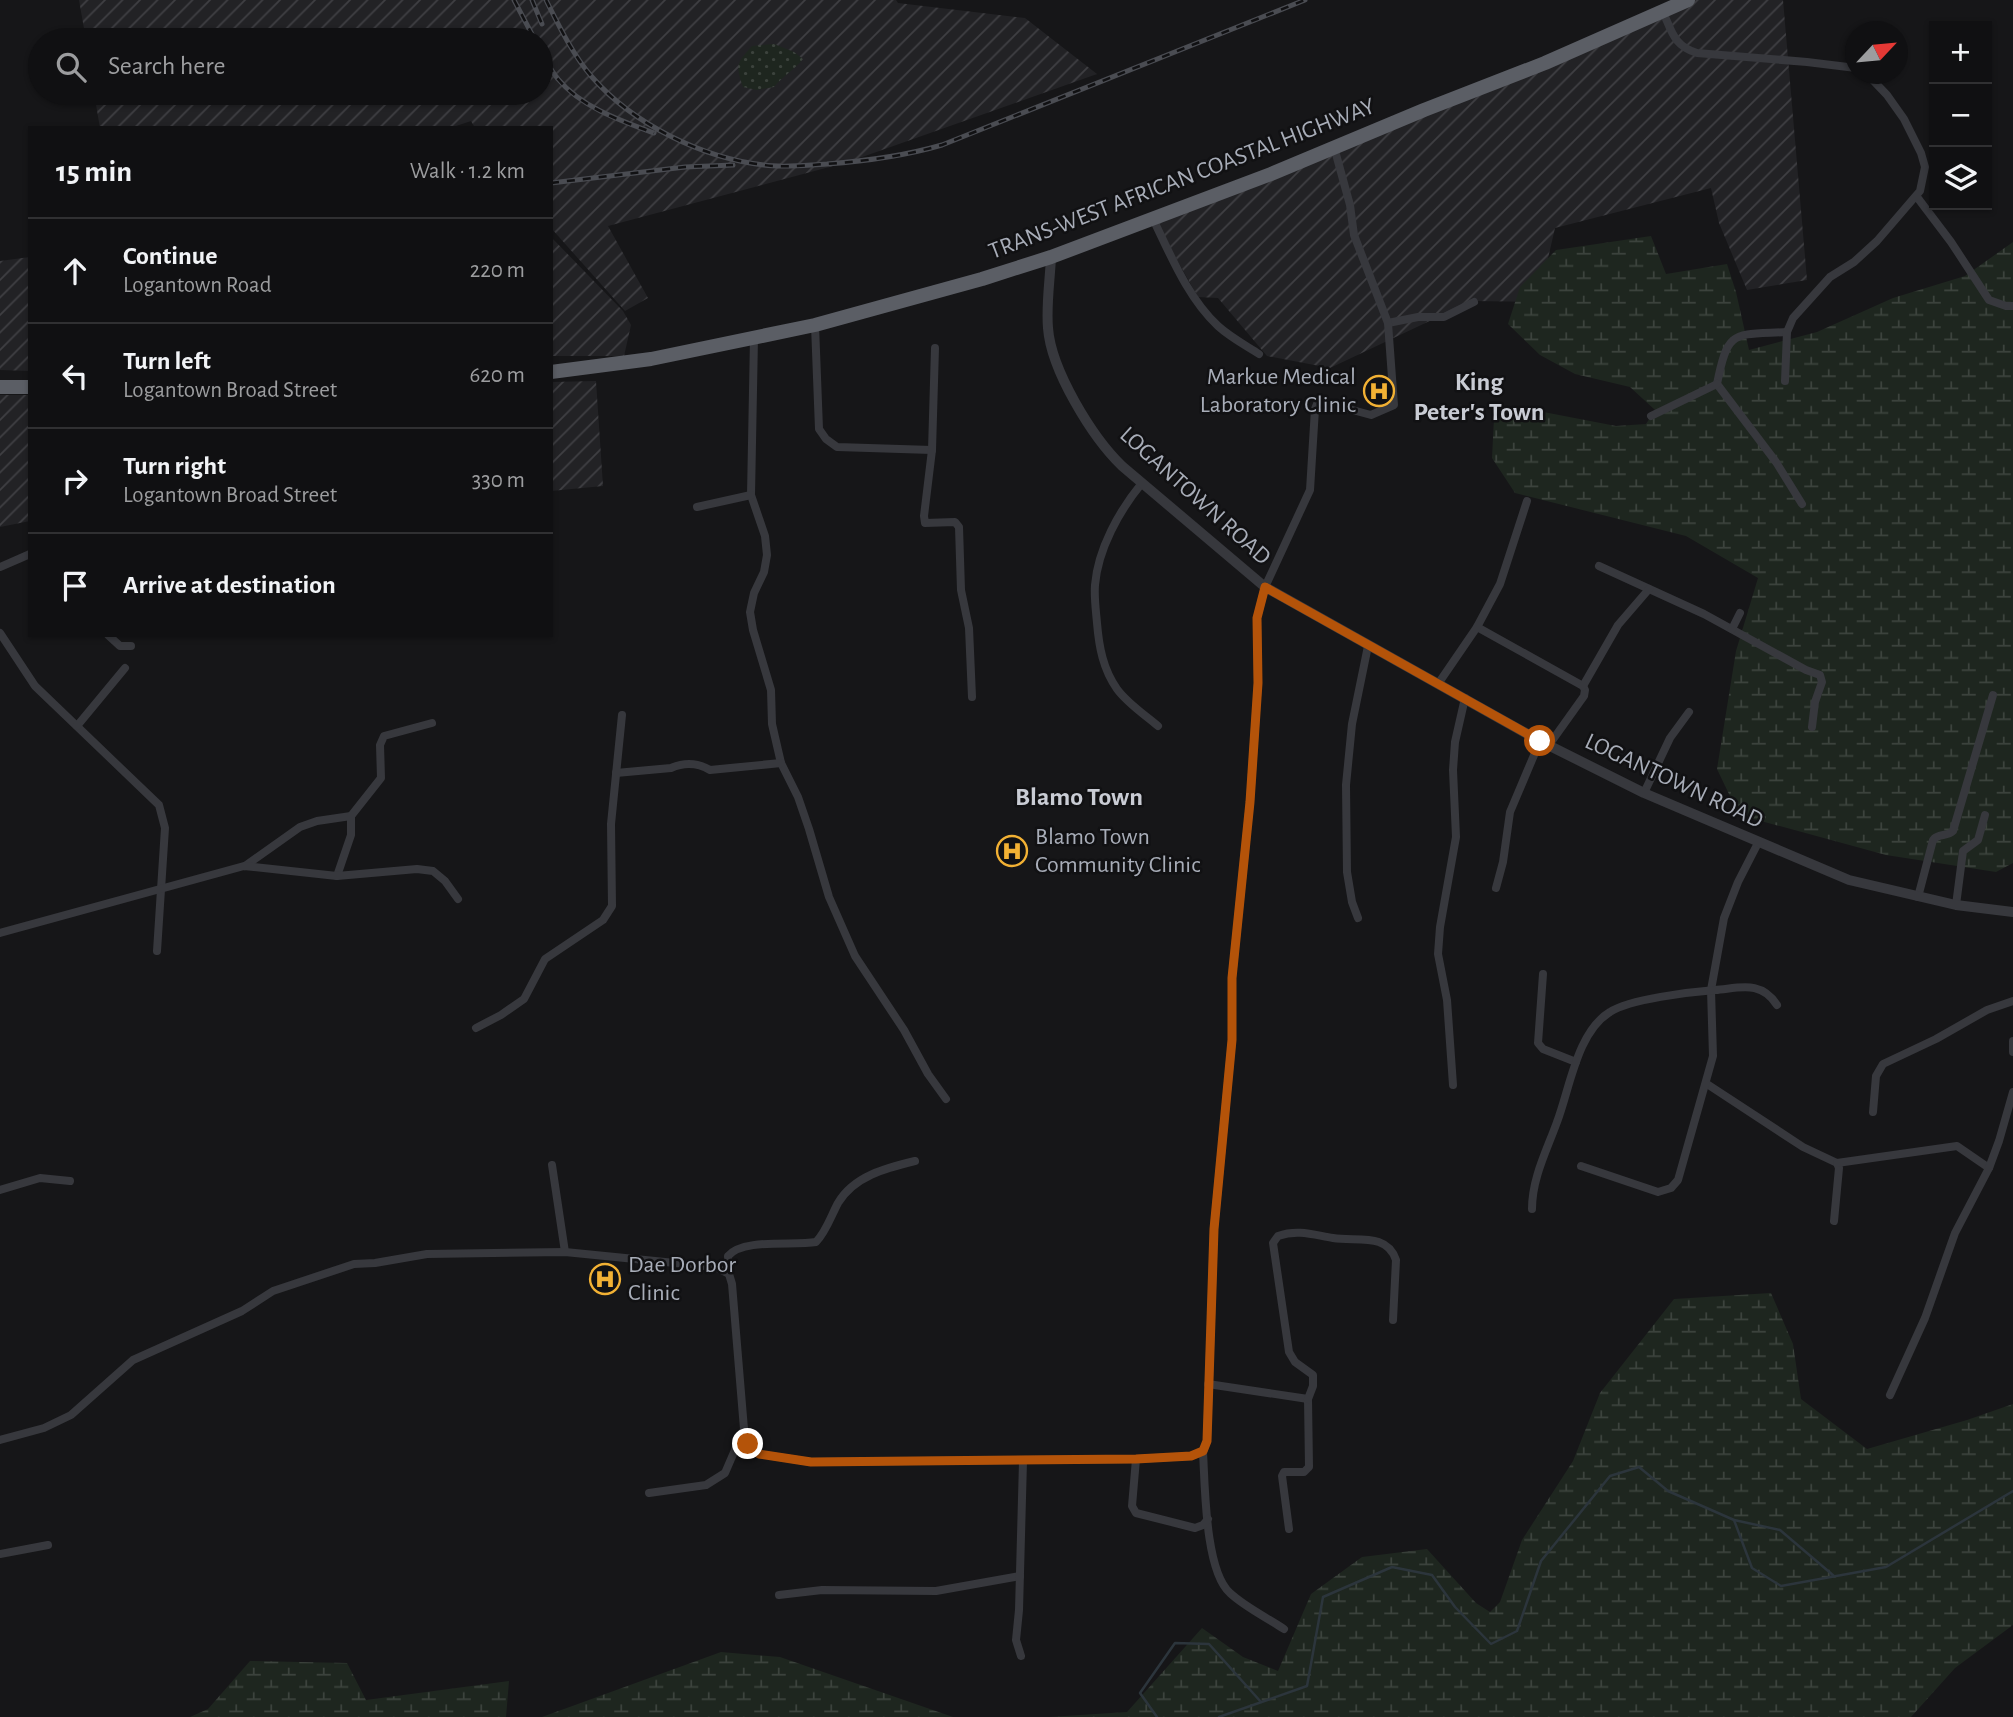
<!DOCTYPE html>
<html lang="en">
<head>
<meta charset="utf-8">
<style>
	body { margin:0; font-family:"Alegreya Sans",sans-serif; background:#1e1e20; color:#f1f3f6 }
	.controls { position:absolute; right:21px; top:21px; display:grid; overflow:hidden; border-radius:0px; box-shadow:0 2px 5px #0004 }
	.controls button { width:63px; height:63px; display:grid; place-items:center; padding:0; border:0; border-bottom:2px solid #303032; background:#101012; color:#f1f3f6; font:35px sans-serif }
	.compass { position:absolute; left:1845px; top:21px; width:63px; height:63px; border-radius:50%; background:#101012; box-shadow:0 2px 5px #0004; rotate:64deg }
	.stop { position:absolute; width:21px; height:21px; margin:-16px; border:5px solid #b45309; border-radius:50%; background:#fff }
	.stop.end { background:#b45309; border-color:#fff; box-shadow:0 2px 7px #0008 }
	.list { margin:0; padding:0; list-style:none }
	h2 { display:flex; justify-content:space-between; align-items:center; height:91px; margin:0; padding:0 28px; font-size:30px }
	h2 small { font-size:23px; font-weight:400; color:#9c9d9f }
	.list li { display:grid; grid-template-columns:46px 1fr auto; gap:21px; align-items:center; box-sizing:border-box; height:105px; padding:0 28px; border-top:2px solid #303032 }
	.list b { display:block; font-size:26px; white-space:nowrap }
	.list p { margin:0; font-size:23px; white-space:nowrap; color:#9c9d9f }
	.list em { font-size:23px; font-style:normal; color:#9c9d9f }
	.icon { flex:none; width:38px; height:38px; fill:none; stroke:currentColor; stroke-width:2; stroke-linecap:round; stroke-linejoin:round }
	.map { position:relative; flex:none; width:2013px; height:1717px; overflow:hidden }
	.search { position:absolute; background:#101012; box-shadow:0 2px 5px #0004; left:28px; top:28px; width:525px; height:77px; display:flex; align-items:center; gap:18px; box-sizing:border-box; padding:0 24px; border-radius:38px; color:#9c9d9f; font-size:26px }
	.panel { position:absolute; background:#101012; box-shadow:0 2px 5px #0004; left:28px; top:126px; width:525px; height:511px; border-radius:0px }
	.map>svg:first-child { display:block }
	.industrial { fill:url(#industrial-furrows) }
	.grass { fill:url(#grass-dots) }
	.wetland { fill:url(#wetland-marsh) }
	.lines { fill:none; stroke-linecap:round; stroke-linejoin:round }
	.stream { stroke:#2c353c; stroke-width:2.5 }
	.minor { stroke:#37383d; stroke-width:8 }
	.tertiary { stroke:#37383d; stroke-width:10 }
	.trunk { stroke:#5b5e65; stroke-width:14 }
	.rail-casing { stroke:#4a4c52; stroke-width:5 }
	.rail { stroke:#111113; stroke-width:2.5; stroke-dasharray:8; stroke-linecap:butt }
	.route { stroke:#b45309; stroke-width:9 }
	.labels { text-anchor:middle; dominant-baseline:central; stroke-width:5; stroke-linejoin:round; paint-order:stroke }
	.street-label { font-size:24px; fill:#a8adb8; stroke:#111113 }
	.poi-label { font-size:24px; fill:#a8adb8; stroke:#111113; text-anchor:start }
	.neighbourhood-label { font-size:26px; font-weight:bold; fill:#c9ccd4; stroke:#111113 }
</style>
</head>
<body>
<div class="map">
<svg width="2013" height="1717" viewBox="0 0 2013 1717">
	<defs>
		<pattern id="industrial-furrows" width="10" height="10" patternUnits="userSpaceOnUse" patternTransform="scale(1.75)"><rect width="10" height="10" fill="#222225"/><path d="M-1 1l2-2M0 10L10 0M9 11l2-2" fill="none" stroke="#3f3f43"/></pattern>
		<pattern id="grass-dots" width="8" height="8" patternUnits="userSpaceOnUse" patternTransform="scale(1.75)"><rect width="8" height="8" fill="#1e261f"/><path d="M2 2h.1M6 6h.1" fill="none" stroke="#3c433d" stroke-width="1.8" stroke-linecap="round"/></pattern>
		<pattern id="wetland-marsh" width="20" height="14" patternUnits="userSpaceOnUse" patternTransform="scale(1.75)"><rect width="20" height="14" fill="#1e261f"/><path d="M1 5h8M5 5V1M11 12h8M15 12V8" fill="none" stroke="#3c433d"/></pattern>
	</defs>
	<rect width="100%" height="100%" fill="#161618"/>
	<g class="industrial">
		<polygon points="79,0 896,0 898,3 1025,18 1097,74 848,162 608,226 648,298 625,311 551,228 551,128 475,128 471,121 450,128 100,128 94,93 541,93 541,40 86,40"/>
		<polygon points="1679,0 1783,0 1807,280 1747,290 1719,223 1711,188 1555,228 1538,302 1472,301 1330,368 1267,356 1218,298 1198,297 1155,221"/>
		<polygon points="551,237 623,311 631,325 624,356 551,356"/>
		<polygon points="30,257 30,371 0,370 0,261"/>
		<polygon points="596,381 603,486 551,491 551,382"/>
		<polygon points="0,395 30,395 30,521 0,527"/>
	</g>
	<path class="grass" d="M774,44L794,52L803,59C794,70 783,76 774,87L757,90L743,87C735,64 737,63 752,46Z"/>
	<g class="wetland">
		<polygon points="1651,236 1666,274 1727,264 1736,292 1749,350 1817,332 1893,298 1965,276 2013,242 2013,863 1996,872 1886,855 1739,815 1717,769 1736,651 1758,578 1686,536 1515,493 1492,458 1494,418 1523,408 1616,426 1646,424 1655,410 1630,387 1575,374 1540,355 1508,324 1520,287 1556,250"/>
		<polygon points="1771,1293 1793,1344 1801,1399 1867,1449 1967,1420 2013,1404 2013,1625 1955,1668 1911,1717 1049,1717 1127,1712 1202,1628 1243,1657 1278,1671 1311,1594 1362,1557 1427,1549 1476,1603 1490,1612 1500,1602 1522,1540 1573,1461 1600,1393 1674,1299"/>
		<polygon points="721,1652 780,1657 953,1717 542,1717"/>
		<polygon points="250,1661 347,1663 366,1700 509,1681 506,1717 190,1717 208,1709"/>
	</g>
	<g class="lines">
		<g class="stream">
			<polyline points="1734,1520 1780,1530 1834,1576"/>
			<polyline points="1157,1717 1140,1693 1175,1643 1209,1644 1261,1702"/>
			<polyline points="1219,1717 1307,1686 1323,1597 1392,1567 1432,1575 1455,1607 1491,1644 1517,1631 1541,1561 1610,1476 1639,1467 1668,1491 1734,1520 1752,1568 1781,1586 1886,1567 2013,1491"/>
		</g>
		<g class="minor">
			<path d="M1663,12C1672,32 1674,46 1697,53L1807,62L1856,68"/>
			<polyline points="1917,197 1951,242 1989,300 2006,306 2013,306"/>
			<path d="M1153,219C1171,256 1188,298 1218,326C1230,337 1245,345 1259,354"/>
			<polyline points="1388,323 1418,317 1444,317 1474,302"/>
			<polyline points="815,325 819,429 826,439 837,447 932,450"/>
			<path d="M1787,332C1734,335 1728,328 1717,384L1776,462L1802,504"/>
			<polyline points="754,338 751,495 765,536 767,555 764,572 754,593 750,612 753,630 771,690 772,724 781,763 798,797 809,829 829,897 855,956 904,1030 928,1074 946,1099"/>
			<polyline points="935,348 932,450 924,516 925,523 955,522 959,527 961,590 969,628 972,697"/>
			<polyline points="1785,381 1787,332 1793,318 1830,277 1854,262 1877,241 1920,191 1925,167 1921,153 1904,119 1887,95 1867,74"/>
			<polyline points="1651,416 1717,384"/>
			<path d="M1142,483C1119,511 1098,549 1095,585C1094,598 1096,611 1097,623C1099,647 1103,669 1117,689C1127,703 1145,715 1158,726"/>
			<polyline points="697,507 751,495"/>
			<polyline points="1599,566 1704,614 1806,670 1820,675 1822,682 1815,702 1812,727"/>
			<polyline points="0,567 30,554"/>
			<polyline points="1477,627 1583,686 1585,690 1584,696 1549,745"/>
			<polyline points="1732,629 1740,613"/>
			<polyline points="0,633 35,686 159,805 165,828 157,951"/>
			<polyline points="108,635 120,646 131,646"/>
			<polyline points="1438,684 1477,627 1500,584 1527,501"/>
			<polyline points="1583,686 1618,625 1649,589"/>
			<polyline points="77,726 125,668"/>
			<path d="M616,773L671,768C685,762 698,763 710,770L781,763"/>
			<polyline points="1644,793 1670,738 1689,712"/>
			<polyline points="245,866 300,827 317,821 351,816"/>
			<polyline points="337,876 351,835 351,816 381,778 380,745 384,736 432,723"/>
			<polyline points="1496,888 1503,862 1510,812 1540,741"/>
			<path d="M1918,897L1933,840C1938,833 1947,837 1953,831L1993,695"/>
			<polyline points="1956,905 1963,851 1978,840 1985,815"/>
			<polyline points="1358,918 1352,902 1347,872 1346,785 1352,724 1368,646"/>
			<polyline points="0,933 244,866 337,876 417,869 433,871 445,881 458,899"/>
			<polyline points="1543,974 1538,1043 1543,1049 1576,1062"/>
			<polyline points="476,1028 501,1015 524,999 545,959 603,920 612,906 611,824 622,715"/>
			<polyline points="2013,1041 2013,1052"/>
			<polyline points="1707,1084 1803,1147 1837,1163 1839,1168 1834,1221"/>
			<polyline points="1453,1085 1447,1000 1438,954 1440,927 1456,837 1453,770 1455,742 1465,698"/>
			<polyline points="1873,1112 1876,1076 1883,1064 1936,1039 1987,1010 2013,1001"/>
			<polyline points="1837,1163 1957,1146 1989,1168"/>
			<polyline points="552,1165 565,1252"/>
			<polyline points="1581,1166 1658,1192 1671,1188 1678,1180 1713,1056 1711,990 1724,918 1738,882 1758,843"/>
			<polyline points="0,1190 40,1178 70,1181"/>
			<path d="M1532,1209C1532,1178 1547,1150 1557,1122C1570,1088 1577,1032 1610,1012C1630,999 1690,992 1715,990C1740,988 1761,980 1777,1005"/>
			<path d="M729,1274L728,1256C743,1238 793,1246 816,1242C826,1232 831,1216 838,1203C854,1176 886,1168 915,1161"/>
			<polyline points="1208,1384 1308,1399 1309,1467 1304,1472 1284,1472 1282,1476 1289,1529"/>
			<polyline points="1890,1395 1925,1318 1955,1233 1989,1168 1999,1141 2013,1092"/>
			<path d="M1308,1399L1313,1386V1375L1295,1362L1289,1352L1273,1243L1278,1236C1298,1229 1314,1235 1333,1238C1356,1242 1387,1232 1396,1260L1393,1320"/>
			<polyline points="0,1440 44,1428 71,1415 133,1360 242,1311 273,1291 354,1264 375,1263 427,1254 565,1252 715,1267 729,1274 732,1284 744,1429 748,1444 759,1454 811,1462 1136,1459 1191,1456 1203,1452 1207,1441 1214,1229 1232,1040 1232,978 1250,802 1258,683 1257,618 1265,587 1310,490 1315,409 1317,404 1323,402 1371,415 1394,405 1388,323 1354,235 1350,205 1334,147"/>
			<path d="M1203,1452C1205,1485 1205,1571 1230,1593C1245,1607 1266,1617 1284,1629"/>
			<polyline points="1136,1459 1132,1506 1136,1513 1195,1528 1203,1525 1208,1519"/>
			<polyline points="649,1493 706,1485 725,1473 744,1429"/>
			<polyline points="0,1554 48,1545"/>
			<polyline points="779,1595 822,1590 936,1591 1020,1576"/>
			<polyline points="1021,1656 1016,1640 1019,1610 1023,1461"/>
		</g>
		<path class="tertiary" d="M1051,257C1050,280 1046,305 1048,328C1051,370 1092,437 1122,466L1265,587L1540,741L1644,793L1849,880L1956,905L2013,912"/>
		<g class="trunk">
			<polyline points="551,372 651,359 815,325 982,279 1051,257 1271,174 1424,110 1545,63 1688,0"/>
			<polyline points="0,387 30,387"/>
		</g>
		<g class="rail-casing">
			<g id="rail">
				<polyline points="514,0 535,40"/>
				<polyline points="532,0 542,24"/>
				<path d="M546,0C559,26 573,55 592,77C633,124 702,158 764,165C785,168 806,165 827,164C867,161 904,156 942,145L1305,0"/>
				<path d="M541,51C546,60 551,71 558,79C581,107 621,121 654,133"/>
				<polyline points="551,183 685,167 733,165"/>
			</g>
		</g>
		<use href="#rail" class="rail"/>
	</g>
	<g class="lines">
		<polyline class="route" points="748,1444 759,1454 811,1462 1136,1459 1191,1456 1203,1451 1207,1441 1214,1229 1232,1040 1232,978 1250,802 1258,683 1257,618 1265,587 1540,741"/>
	</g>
	<defs>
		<g id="hospital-ring" transform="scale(1.575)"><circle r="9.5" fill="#111113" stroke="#f2b134" stroke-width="1.5"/><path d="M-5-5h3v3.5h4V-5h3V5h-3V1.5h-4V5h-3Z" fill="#f2b134"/></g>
	</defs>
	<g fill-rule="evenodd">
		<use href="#hospital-ring" x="1379" y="391"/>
		<use href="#hospital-ring" x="1012" y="851"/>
		<use href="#hospital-ring" x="605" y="1279"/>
	</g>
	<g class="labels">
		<g class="street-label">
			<text transform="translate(1182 179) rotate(-21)">TRANS-WEST AFRICAN COASTAL HIGHWAY</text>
			<text transform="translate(1195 496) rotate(42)">LOGANTOWN ROAD</text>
			<text transform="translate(1674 781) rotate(25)">LOGANTOWN ROAD</text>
		</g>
		<g class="poi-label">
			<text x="1356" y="377" text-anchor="end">Markue Medical<tspan x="1356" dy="28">Laboratory Clinic</tspan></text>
			<text x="1035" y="837">Blamo Town<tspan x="1035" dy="28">Community Clinic</tspan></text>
			<text x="628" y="1265">Dae Dorbor<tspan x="628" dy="28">Clinic</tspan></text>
		</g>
		<g class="neighbourhood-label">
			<text x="1479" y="382">King<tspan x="1479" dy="30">Peter's Town</tspan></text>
			<text x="1079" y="797">Blamo Town</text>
		</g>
	</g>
</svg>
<div class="controls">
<button>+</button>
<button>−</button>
<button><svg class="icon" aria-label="layers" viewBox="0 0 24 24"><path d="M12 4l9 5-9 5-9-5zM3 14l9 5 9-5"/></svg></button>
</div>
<svg class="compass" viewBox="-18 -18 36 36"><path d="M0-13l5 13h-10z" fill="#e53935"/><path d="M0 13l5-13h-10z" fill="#9c9d9f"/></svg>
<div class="stop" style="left:1540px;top:741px"></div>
<div class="stop end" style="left:748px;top:1444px"></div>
<div class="search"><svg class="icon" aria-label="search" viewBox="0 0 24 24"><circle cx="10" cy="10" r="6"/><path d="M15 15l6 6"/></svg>Search here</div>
<section class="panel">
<h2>15 min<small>Walk · 1.2 km</small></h2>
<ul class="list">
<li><svg class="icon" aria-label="ahead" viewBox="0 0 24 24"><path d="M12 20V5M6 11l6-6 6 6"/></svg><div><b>Continue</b><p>Logantown Road</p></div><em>220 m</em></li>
<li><svg class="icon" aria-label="left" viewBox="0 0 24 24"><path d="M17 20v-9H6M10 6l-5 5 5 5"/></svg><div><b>Turn left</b><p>Logantown Broad Street</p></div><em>620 m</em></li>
<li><svg class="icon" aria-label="right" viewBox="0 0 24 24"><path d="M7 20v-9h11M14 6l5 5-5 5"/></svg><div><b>Turn right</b><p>Logantown Broad Street</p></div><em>330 m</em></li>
<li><svg class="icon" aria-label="arrive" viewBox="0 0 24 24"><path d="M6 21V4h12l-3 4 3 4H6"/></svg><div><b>Arrive at destination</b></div></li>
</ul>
</section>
</div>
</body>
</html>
